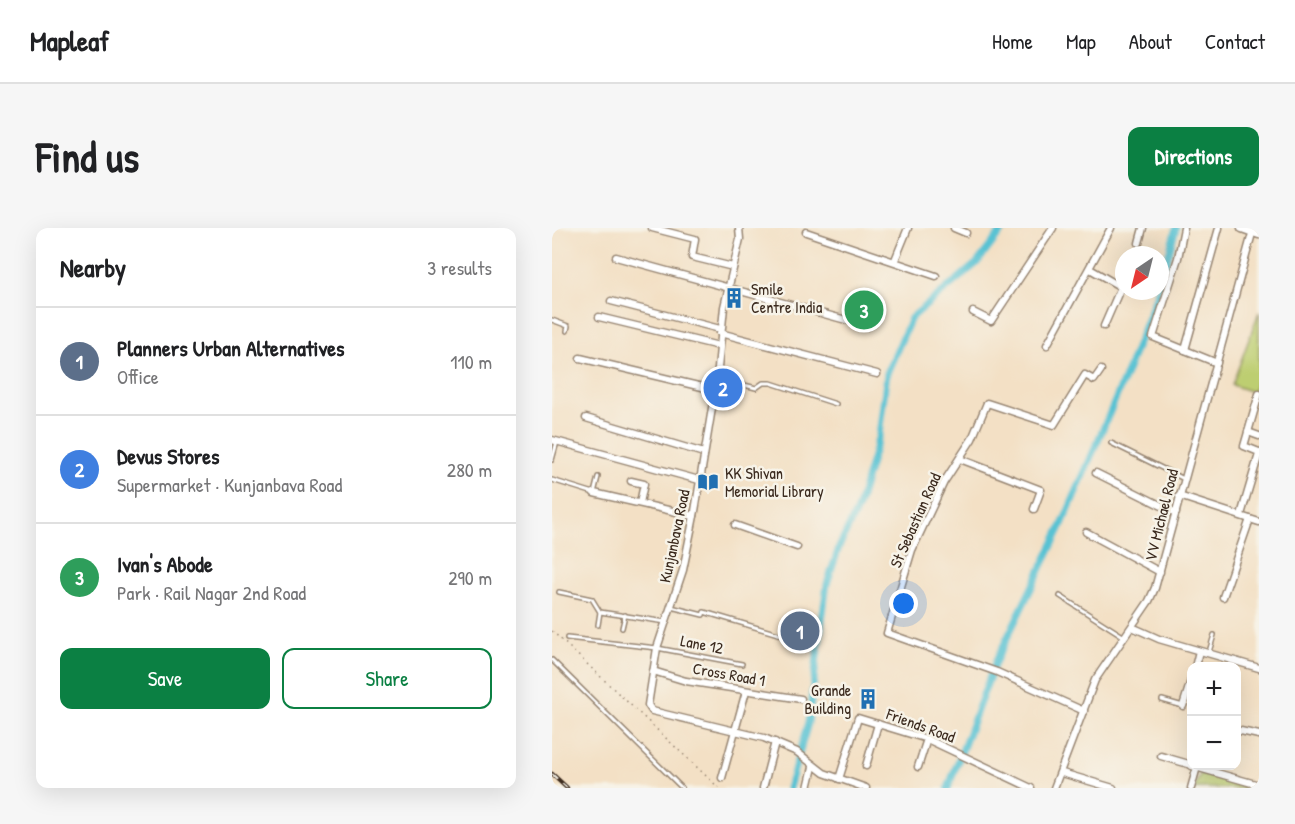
<!DOCTYPE html>
<html lang="en">
<head>
<meta charset="utf-8">
<style>
	body { margin:0; font-family:"Patrick Hand",sans-serif; background:#f6f6f6; color:#202124 }
	.controls { position:absolute; right:18px; bottom:18px; display:grid; overflow:hidden; border-radius:12px; box-shadow:0 6px 24px #0002 }
	.controls button { width:54px; height:54px; display:grid; place-items:center; padding:0; border:0; border-bottom:2px solid #e0e0e0; background:#fff; color:#202124; font:30px sans-serif }
	.compass { position:absolute; left:563px; top:18px; width:54px; height:54px; border-radius:50%; background:#fff; box-shadow:0 6px 24px #0002; rotate:215deg }
	.you { position:absolute; left:352px; top:376px; width:21px; height:21px; margin:-15px; border:4px solid #fff; border-radius:50%; background:#1a73e8; box-shadow:0 0 0 9px #1a73e833 }
	.badge { display:grid; place-items:center; width:39px; height:39px; border-radius:50%; background:#0b8043; color:#fff; font-size:20px; font-weight:700 }
	.pin { position:absolute; translate:-50% -50%; border:3px solid #fff; box-shadow:0 2px 6px #0006 }
	.list { margin:0; padding:0; list-style:none }
	h2 { display:flex; justify-content:space-between; align-items:center; height:78px; margin:0; padding:0 24px; font-size:26px }
	h2 small { font-size:20px; font-weight:400; color:#757577 }
	.list li { display:grid; grid-template-columns:39px 1fr auto; gap:18px; align-items:center; box-sizing:border-box; height:108px; padding:0 24px; border-top:2px solid #e0e0e0 }
	.list b { display:block; font-size:22px; white-space:nowrap }
	.list p { margin:0; font-size:20px; white-space:nowrap; color:#757577 }
	.list em { font-size:20px; font-style:normal; color:#757577 }
	.actions { display:flex; gap:12px; padding:18px 24px }
	.actions a { flex:1; padding:14px 0; border:2px solid #0b8043; border-radius:12px; text-align:center; font-size:21px; color:#0b8043 }
	.actions .main { background:#0b8043; color:#fff }
	.map { position:relative; flex:none; width:707px; height:560px; overflow:hidden; border-radius:12px }
	header { display:flex; align-items:center; gap:36px; box-sizing:border-box; height:84px; padding:0 30px; background:#fff; border-bottom:2px solid #e0e0e0 }
	header strong { font-size:28px }
	nav { display:flex; gap:33px; margin-inline-start:auto; font-size:21px }
	.intro { display:flex; align-items:center; justify-content:space-between; box-sizing:border-box; height:144px; padding:0 36px }
	h1 { margin:0; font-size:42px }
	.button { padding:15px 27px; border-radius:12px; background:#0b8043; color:#fff; font-size:21px; font-weight:700 }
	main { display:flex; gap:36px; padding:0 36px }
	aside { flex:1; background:#fff; border-radius:12px; box-shadow:0 6px 24px #0002 }
	.map>svg:first-child { display:block }
	.green { fill:#bdce71; stroke:#7c7c48; stroke-width:1.5 }
	.lines { fill:none; stroke-linecap:round; stroke-linejoin:round }
	.canal { stroke:#58c2d3; stroke-width:7 }
	.lane-casing { stroke:#978572; stroke-width:6 }
	.street-casing { stroke:#978572; stroke-width:9 }
	.secondary-casing { stroke:#978572; stroke-width:11 }
	.path { stroke:#978572; stroke-width:1.5; stroke-dasharray:1.5 4.5; stroke-linecap:butt }
	.lane { stroke:#fff; stroke-width:3 }
	.street { stroke:#fff; stroke-width:6 }
	.secondary { stroke:#fff; stroke-width:8 }
	.rail-casing { stroke:#3b2a1e; stroke-width:4.5 }
	.rail { stroke:#f7f3e8; stroke-width:2; stroke-dasharray:7; stroke-linecap:butt }
	.labels { text-anchor:middle; dominant-baseline:central; stroke-width:5; stroke-linejoin:round; paint-order:stroke }
	.poi-label { font-size:16px; fill:#3b2a1e; stroke:#f7f3e8; text-anchor:start }
	.street-label { font-size:16px; fill:#3b2a1e; stroke:#f7f3e8 }
</style>
</head>
<body>
<header>
<strong>Mapleaf</strong>
<nav><a>Home</a><a>Map</a><a>About</a><a>Contact</a></nav>
</header>
<div class="intro"><h1>Find us</h1><a class="button">Directions</a></div>
<main>
<aside>
<h2>Nearby<small>3 results</small></h2>
<ul class="list">
<li><span class="badge" style="background:#5c6f8a">1</span><div><b>Planners Urban Alternatives</b><p>Office</p></div><em>110 m</em></li>
<li><span class="badge" style="background:#3f7fe0">2</span><div><b>Devus Stores</b><p>Supermarket · Kunjanbava Road</p></div><em>280 m</em></li>
<li><span class="badge" style="background:#2e9e5b">3</span><div><b>Ivan's Abode</b><p>Park · Rail Nagar 2nd Road</p></div><em>290 m</em></li>
</ul>
<div class="actions"><a class="main">Save</a><a>Share</a></div>
</aside>
<div class="map">
<svg width="707" height="560" viewBox="0 0 707 560">
	<rect width="100%" height="100%" fill="#f7f3e8"/>
	<filter id="ink" filterUnits="userSpaceOnUse"><feTurbulence type="fractalNoise" baseFrequency=".0167" numOctaves="2"/><feDisplacementMap in="SourceGraphic" scale="12" xChannelSelector="R" yChannelSelector="G"/><feConvolveMatrix kernelMatrix="1 2 1 2 8 2 1 2 1" color-interpolation-filters="sRGB"/></filter>
	<filter id="wash" filterUnits="userSpaceOnUse"><feTurbulence type="fractalNoise" baseFrequency=".008" numOctaves="4" result="noise"/><feDisplacementMap in="SourceGraphic" scale="24" xChannelSelector="R" yChannelSelector="G"/><feGaussianBlur stdDeviation="1.35" result="paint"/><feColorMatrix in="noise" values="0 0 0 0 0 0 0 0 0 0 0 0 0 0 0 0 0 1.4 0 .05"/><feComposite in="paint" operator="in"/></filter>
	<g filter="url(#wash)">
		<rect width="100%" height="100%" fill="#f3e0c5"/>
		<g class="green">
			<polygon points="305,68 326,76 319,97 298,89"/>
			<polygon points="707,84 707,144 701,164 680,157"/>
			<polygon points="649,545 697,560 642,560"/>
		</g>
		<g class="lines">
			<g class="canal">
				<polyline points="608,57 624,0"/>
				<polyline points="237,560 256,495 275,356 287,319 306,279 327,207 335,145 359,90 425,35 452,0"/>
				<polyline points="396,560 443,435 510,297 572,151 606,63"/>
			</g>
		</g>
	</g>
	<g filter="url(#ink)">
		<g class="lines">
			<g class="lane-casing">
				<g id="lane">
					<polyline points="0,92 16,98 15,103"/>
					<polyline points="165,150 204,160 211,155 219,155 284,176"/>
					<polyline points="559,215 632,251"/>
					<polyline points="0,232 5,214"/>
					<polyline points="0,252 42,265 46,249"/>
					<polyline points="7,364 40,371 48,384 114,394"/>
					<polyline points="508,368 571,408"/>
					<polyline points="119,379 151,387 152,384 253,414"/>
					<polyline points="46,397 48,384"/>
					<polyline points="70,400 73,387"/>
					<polyline points="15,410 105,420 190,436"/>
					<polyline points="657,424 662,407"/>
					<polyline points="0,432 130,560"/>
					<polyline points="610,472 631,478"/>
				</g>
			</g>
			<g class="street-casing">
				<g id="street">
					<polyline points="100,0 143,11 140,29 181,39"/>
					<polyline points="187,0 188,11 172,79 165,150 143,283 131,342 105,420 96,477 100,483 212,510 245,524 272,545 314,560"/>
					<polyline points="402,0 414,5"/>
					<polyline points="632,0 626,30 601,109 665,135"/>
					<polyline points="254,4 384,48"/>
					<polyline points="587,15 591,0"/>
					<polyline points="64,29 316,98"/>
					<polyline points="343,32 356,0"/>
					<polyline points="538,41 569,59 552,98"/>
					<polyline points="59,73 168,101"/>
					<polyline points="421,84 439,93 501,0"/>
					<polyline points="47,89 167,118"/>
					<polyline points="168,105 325,146"/>
					<polyline points="495,117 559,0"/>
					<polyline points="633,122 667,0"/>
					<polyline points="28,130 163,162"/>
					<polyline points="707,166 692,218 707,224"/>
					<polyline points="34,190 152,225"/>
					<polyline points="696,204 707,208"/>
					<polyline points="0,212 147,252"/>
					<polyline points="408,231 489,262 482,281"/>
					<polyline points="544,245 624,285"/>
					<polyline points="79,253 92,256 88,275"/>
					<polyline points="42,265 142,288"/>
					<polyline points="627,268 707,294"/>
					<polyline points="689,287 707,226"/>
					<polyline points="183,297 245,319"/>
					<polyline points="534,304 608,344"/>
					<polyline points="671,369 698,291"/>
					<polyline points="580,399 607,411 707,440"/>
					<polyline points="643,439 647,423"/>
					<polyline points="101,443 134,453 249,471"/>
					<polyline points="631,478 640,449"/>
					<polyline points="532,483 445,444 335,405 360,322 392,254 420,211 435,175 502,197 533,147 542,152 549,142"/>
					<polyline points="684,502 707,507"/>
					<polyline points="609,528 640,537"/>
					<polyline points="314,538 326,496"/>
					<polyline points="640,538 707,557"/>
					<polyline points="366,539 375,511"/>
					<polyline points="510,545 561,560"/>
					<polyline points="170,550 194,463"/>
					<polyline points="287,551 306,490 375,511 479,560"/>
					<polyline points="211,560 223,514"/>
					<polyline points="256,560 261,539"/>
					<polyline points="502,560 543,452 597,373 603,360 701,2"/>
					<polyline points="639,560 645,539"/>
				</g>
			</g>
			<g class="secondary-casing">
				<polyline id="secondary" points="690,0 707,6"/>
			</g>
			<polyline class="path" points="0,403 167,560"/>
			<use href="#lane" class="lane"/>
			<use href="#street" class="street"/>
			<use href="#secondary" class="secondary"/>
			<g class="rail-casing">
				<polyline id="rail" points="0,546 15,560"/>
			</g>
			<use href="#rail" class="rail"/>
		</g>
	</g>
	<defs>
		<g id="building-bare" transform="scale(1.62)"><path d="M-4-6H4V6H1V3H-1V6H-4ZM-2.5-4.3h1.7v1.8h-1.7ZM.8-4.3h1.7v1.8H.8ZM-2.5-1h1.7V.8h-1.7ZM.8-1h1.7V.8H.8Z" fill="#1f6fb2" stroke="#f7f3e8" stroke-width="2.5" paint-order="stroke"/></g>
		<g id="library-bare" transform="scale(1.62)"><path d="M-6-4Q-3-5.5-.7-3.5V5Q-3 3-6 4ZM6-4Q3-5.5 .7-3.5V5Q3 3 6 4Z" fill="#1f6fb2" stroke="#f7f3e8" stroke-width="2.5" paint-order="stroke"/></g>
	</defs>
	<g fill-rule="evenodd">
		<use href="#building-bare" x="182" y="70"/>
		<use href="#library-bare" x="156" y="254"/>
		<use href="#building-bare" x="316" y="471"/>
	</g>
	<g class="labels">
		<g class="poi-label">
			<text x="199" y="61">Smile<tspan x="199" dy="18">Centre India</tspan></text>
			<text x="173" y="245">KK Shivan<tspan x="173" dy="18">Memorial Library</tspan></text>
			<text x="299" y="462" text-anchor="end">Grande<tspan x="299" dy="18">Building</tspan></text>
		</g>
		<g class="street-label">
			<text transform="translate(609 287) rotate(-76)">VV Michael Road</text>
			<text transform="translate(363 292) rotate(-66)">St Sebastian Road</text>
			<text transform="translate(122 308) rotate(-78)">Kunjanbava Road</text>
			<text transform="translate(150 416) rotate(11)">Lane 12</text>
			<text transform="translate(177 446) rotate(10)">Cross Road 1</text>
			<text transform="translate(369 497) rotate(20)">Friends Road</text>
		</g>
	</g>
</svg>
<div class="controls">
<button>+</button>
<button>−</button>
</div>
<svg class="compass" viewBox="-18 -18 36 36"><path d="M0-13l5 13h-10z" fill="#e53935"/><path d="M0 13l5-13h-10z" fill="#757577"/></svg>
<div class="you"></div>
<div class="pin badge" style="left:248px;top:403px;background:#5c6f8a">1</div>
<div class="pin badge" style="left:171px;top:160px;background:#3f7fe0">2</div>
<div class="pin badge" style="left:312px;top:82px;background:#2e9e5b">3</div>
</div>
</main>
</body>
</html>
